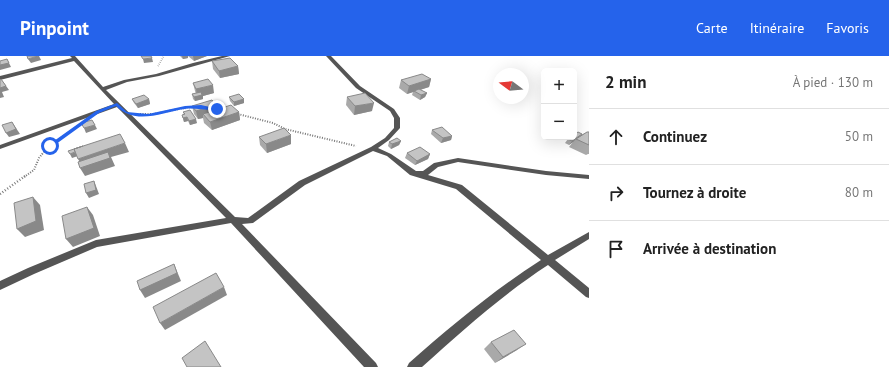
<!DOCTYPE html>
<html lang="fr">
<head>
<meta charset="utf-8">
<style>
	body { margin:0; font-family:"PT Sans",sans-serif; background:#f2f2f2; color:#222 }
	.controls { position:absolute; right:12px; top:12px; display:grid; overflow:hidden; border-radius:6px; box-shadow:0 4px 16px #0002 }
	.controls button { width:36px; height:36px; display:grid; place-items:center; padding:0; border:0; border-bottom:1px solid #e0e0e0; background:#fff; color:#222; font:20px sans-serif }
	.compass { position:absolute; left:493px; top:12px; width:36px; height:36px; border-radius:50%; background:#fff; box-shadow:0 4px 16px #0002; rotate:286deg }
	.stop { position:absolute; width:12px; height:12px; margin:-9px; border:3px solid #2563eb; border-radius:50%; background:#fff }
	.stop.end { background:#2563eb; border-color:#fff; box-shadow:0 1px 4px #0008 }
	.list { margin:0; padding:0; list-style:none }
	h2 { display:flex; justify-content:space-between; align-items:center; height:52px; margin:0; padding:0 16px; font-size:17px }
	h2 small { font-size:13px; font-weight:400; color:#767676 }
	.list li { display:grid; grid-template-columns:26px 1fr auto; gap:12px; align-items:center; box-sizing:border-box; height:56px; padding:0 16px; border-top:1px solid #e0e0e0 }
	.list b { display:block; font-size:15px; white-space:nowrap }
	.list em { font-size:13px; font-style:normal; color:#767676 }
	.icon { flex:none; width:22px; height:22px; fill:none; stroke:currentColor; stroke-width:2; stroke-linecap:round; stroke-linejoin:round }
	.map { position:relative; flex:none; width:589px; height:311px; overflow:hidden }
	header { display:flex; align-items:center; gap:24px; box-sizing:border-box; height:56px; padding:0 20px; background:#2563eb; color:#fff }
	header strong { font-size:19px }
	nav { display:flex; gap:22px; margin-inline-start:auto; font-size:14px }
	main { display:flex }
	aside { flex:1; background:#fff }
	.map>svg:first-child { display:block }
	.lines { fill:none; stroke-linecap:round; stroke-linejoin:round }
	.path-far2 { stroke:#777; stroke-width:1.5; stroke-dasharray:0.5 1.5; stroke-linecap:butt }
	.path-far1 { stroke:#777; stroke-width:2; stroke-dasharray:1 1.5; stroke-linecap:butt }
	.path { stroke:#777; stroke-width:2.5; stroke-dasharray:1 2; stroke-linecap:butt }
	.minor { fill:#555; fill-rule:evenodd }
	.wall { fill:#a9a9a9 }
	.shaded-wall { fill:#898989 }
	.building { fill:#c4c4c4; stroke:#898989 }
	.route { fill:#2563eb }
</style>
</head>
<body>
<header>
<strong>Pinpoint</strong>
<nav><a>Carte</a><a>Itinéraire</a><a>Favoris</a></nav>
</header>
<main>
<div class="map">
<svg width="589" height="311" viewBox="0 0 589 311">
	<rect width="100%" height="100%" fill="#fff"/>
	<g class="lines">
		<g class="path-far2">
			<polyline points="158,10 164,0"/>
			<polyline points="173,54 196,51"/>
		</g>
		<g class="path-far1">
			<polyline points="140,58 154,58 178,53"/>
			<polyline points="238,58 273,67 285,73 356,90"/>
			<polyline points="24,121 34,114 39,102 47,92 68,77"/>
		</g>
		<polyline class="path" points="0,138 25,120"/>
		<path class="minor" d="M70,0H75L103,31L124,24L156,18L193,7L222,0H230L159,20L127,26L106,34L235,161L248,162L299,125L371,91L385,82L394,72V62L390,55L356,32L326,0H331L360,30L394,53L400,62V72L389,84L378,92L391,98L416,115H423L434,107L458,102L546,115L589,119V123L546,119L458,106L438,111L428,119L462,129L548,199L589,176V183L555,204L589,232V242L586,241L548,209C502,239 462,275 422,311H407L409,307C451,270 494,234 541,204L456,133L410,119L387,100L373,95L305,129L253,167L242,168L376,307L378,311H364L231,167L97,191L34,218L0,234V225L28,212L96,184L226,162L117,51L0,93V89L114,48L74,5L0,24V20L72,2Z"/>
	</g>
	<g class="wall">
		<polygon points="180,0 188,0 188,2 183,3"/>
		<polygon points="188,0 207,0 194,5"/>
		<polygon points="212,5 238,10 239,18 220,22 213,13"/>
		<polygon points="431,23 429,31 420,34 427,37 425,41 420,44 412,39 413,36 407,38 399,32 401,24"/>
		<polygon points="193,27 214,37 203,40 203,43 195,45 193,43 192,38 196,38 195,35"/>
		<polygon points="229,41 244,43 244,47 234,50 230,45"/>
		<polygon points="347,41 372,55 354,59 346,49"/>
		<polygon points="132,43 149,43 150,48 138,52 134,47"/>
		<polygon points="216,49 217,53 239,56 240,64 212,74 204,67 203,62 198,63 194,58 192,50"/>
		<polygon points="183,56 197,67 190,69 188,65 184,66 182,59 184,59"/>
		<polygon points="432,74 452,80 451,84 441,87 431,78"/>
		<polygon points="589,76 589,98 588,98 586,99 569,91 573,86 569,89 565,87 568,83"/>
		<polygon points="259,81 291,88 267,97 260,89"/>
		<polygon points="401,85 399,89 391,93 388,90 389,86"/>
		<polygon points="407,97 430,98 428,103 415,109 405,102"/>
		<polygon points="491,286 517,294 495,307 484,293"/>
	</g>
	<g class="shaded-wall">
		<polygon points="38,0 39,0 41,4 31,7 28,3"/>
		<polygon points="182,0 188,0 188,2 183,3"/>
		<polygon points="193,0 207,0 194,5"/>
		<polygon points="152,2 153,6 144,7 143,3"/>
		<polygon points="7,3 11,11 0,14 0,9"/>
		<polygon points="238,10 239,18 220,22 219,15"/>
		<polygon points="1,23 9,34 2,36 4,41 0,42 0,32"/>
		<polygon points="431,23 429,31 407,38 409,30"/>
		<polygon points="213,29 214,37 203,40 203,43 195,45 194,41 197,40 196,33"/>
		<polygon points="427,37 425,41 420,44 421,39"/>
		<polygon points="149,43 150,48 138,52 136,48"/>
		<polygon points="244,43 244,47 234,50 234,46"/>
		<polygon points="374,47 372,55 354,59 355,50"/>
		<polygon points="216,49 218,57 203,58 203,62 198,63 196,55"/>
		<polygon points="239,56 240,64 212,74 210,66"/>
		<polygon points="187,61 188,65 184,66 183,62"/>
		<polygon points="196,63 197,67 190,69 189,65"/>
		<polygon points="12,66 20,78 9,81 6,77"/>
		<polygon points="95,69 97,73 86,77 84,72"/>
		<polygon points="582,78 576,83 573,86 569,89 572,85"/>
		<polygon points="291,79 291,88 267,97 266,88"/>
		<polygon points="452,80 451,84 441,87 443,82"/>
		<polygon points="401,85 399,89 391,93 392,88"/>
		<polygon points="125,87 129,96 111,101 115,110 85,120 80,112 83,111 78,103"/>
		<polygon points="85,93 87,97 72,102 70,98"/>
		<polygon points="430,98 428,103 415,109 417,105"/>
		<polygon points="94,125 96,130 99,138 89,142 86,137"/>
		<polygon points="33,141 40,149 44,174 25,181 17,173"/>
		<polygon points="87,151 93,159 100,180 73,191 66,183"/>
		<polygon points="174,208 181,225 145,242 140,234"/>
		<polygon points="224,231 227,239 165,274 160,267"/>
		<polygon points="526,288 517,294 495,307 503,301"/>
	</g>
	<g class="building">
		<polygon points="27,0 38,0 28,3"/>
		<polygon points="141,0 151,0 152,2 143,3"/>
		<polygon points="230,2 238,10 219,15 212,5"/>
		<polygon points="7,3 9,7 0,9 0,5"/>
		<polygon points="422,18 431,23 409,30 401,24"/>
		<polygon points="1,23 6,30 0,32 0,24"/>
		<polygon points="208,23 213,29 196,33 193,27"/>
		<polygon points="419,33 427,37 421,39 414,35"/>
		<polygon points="201,36 202,39 194,41 192,38"/>
		<polygon points="365,37 374,47 355,50 347,41"/>
		<polygon points="239,38 244,43 234,46 229,41"/>
		<polygon points="144,39 149,43 136,48 132,43"/>
		<polygon points="212,44 216,49 196,55 192,50"/>
		<polygon points="231,49 239,56 210,66 203,58"/>
		<polygon points="190,54 196,63 189,65 187,61 183,62 182,59 185,58 183,56"/>
		<polygon points="92,64 95,69 84,72 81,67"/>
		<polygon points="12,66 16,73 6,77 2,69"/>
		<polygon points="442,71 452,80 443,82 432,74"/>
		<polygon points="284,72 291,79 266,88 259,81"/>
		<polygon points="578,76 582,78 572,85 568,83 570,81 574,81 574,79"/>
		<polygon points="587,76 589,76 589,89 576,83"/>
		<polygon points="120,78 125,87 78,103 74,93"/>
		<polygon points="397,82 401,85 392,88 389,86"/>
		<polygon points="83,90 74,93 75,96 70,98 68,95"/>
		<polygon points="420,91 430,98 417,105 407,97"/>
		<polygon points="108,96 110,102 80,112 78,106"/>
		<polygon points="94,125 96,134 86,137 84,128"/>
		<polygon points="33,141 36,165 17,173 14,147"/>
		<polygon points="87,151 94,172 66,183 62,160"/>
		<polygon points="174,208 177,217 140,234 137,225"/>
		<polygon points="216,217 224,231 160,267 153,251"/>
		<polygon points="514,274 526,288 503,301 491,286"/>
		<polygon points="205,285 221,311 187,311 182,302"/>
	</g>
	<path class="route" d="M117,47L127,56L148,58L185,50L201,49L219,53C213,56 194,51 185,53C162,56 136,70 116,50L99,57L52,91L47,90L96,55Z"/>
</svg>
<div class="controls">
<button>+</button>
<button>−</button>
</div>
<svg class="compass" viewBox="-18 -18 36 36"><path d="M0-13l5 13h-10z" fill="#e53935"/><path d="M0 13l5-13h-10z" fill="#767676"/></svg>
<div class="stop" style="left:50px;top:90px"></div>
<div class="stop end" style="left:217px;top:53px"></div>
</div>
<aside>
<h2>2 min<small>À pied · 130 m</small></h2>
<ul class="list">
<li><svg class="icon" aria-label="ahead" viewBox="0 0 24 24"><path d="M12 20V5M6 11l6-6 6 6"/></svg><div><b>Continuez</b></div><em>50 m</em></li>
<li><svg class="icon" aria-label="right" viewBox="0 0 24 24"><path d="M7 20v-9h11M14 6l5 5-5 5"/></svg><div><b>Tournez à droite</b></div><em>80 m</em></li>
<li><svg class="icon" aria-label="arrive" viewBox="0 0 24 24"><path d="M6 21V4h12l-3 4 3 4H6"/></svg><div><b>Arrivée à destination</b></div></li>
</ul>
</aside>
</main>
</body>
</html>
